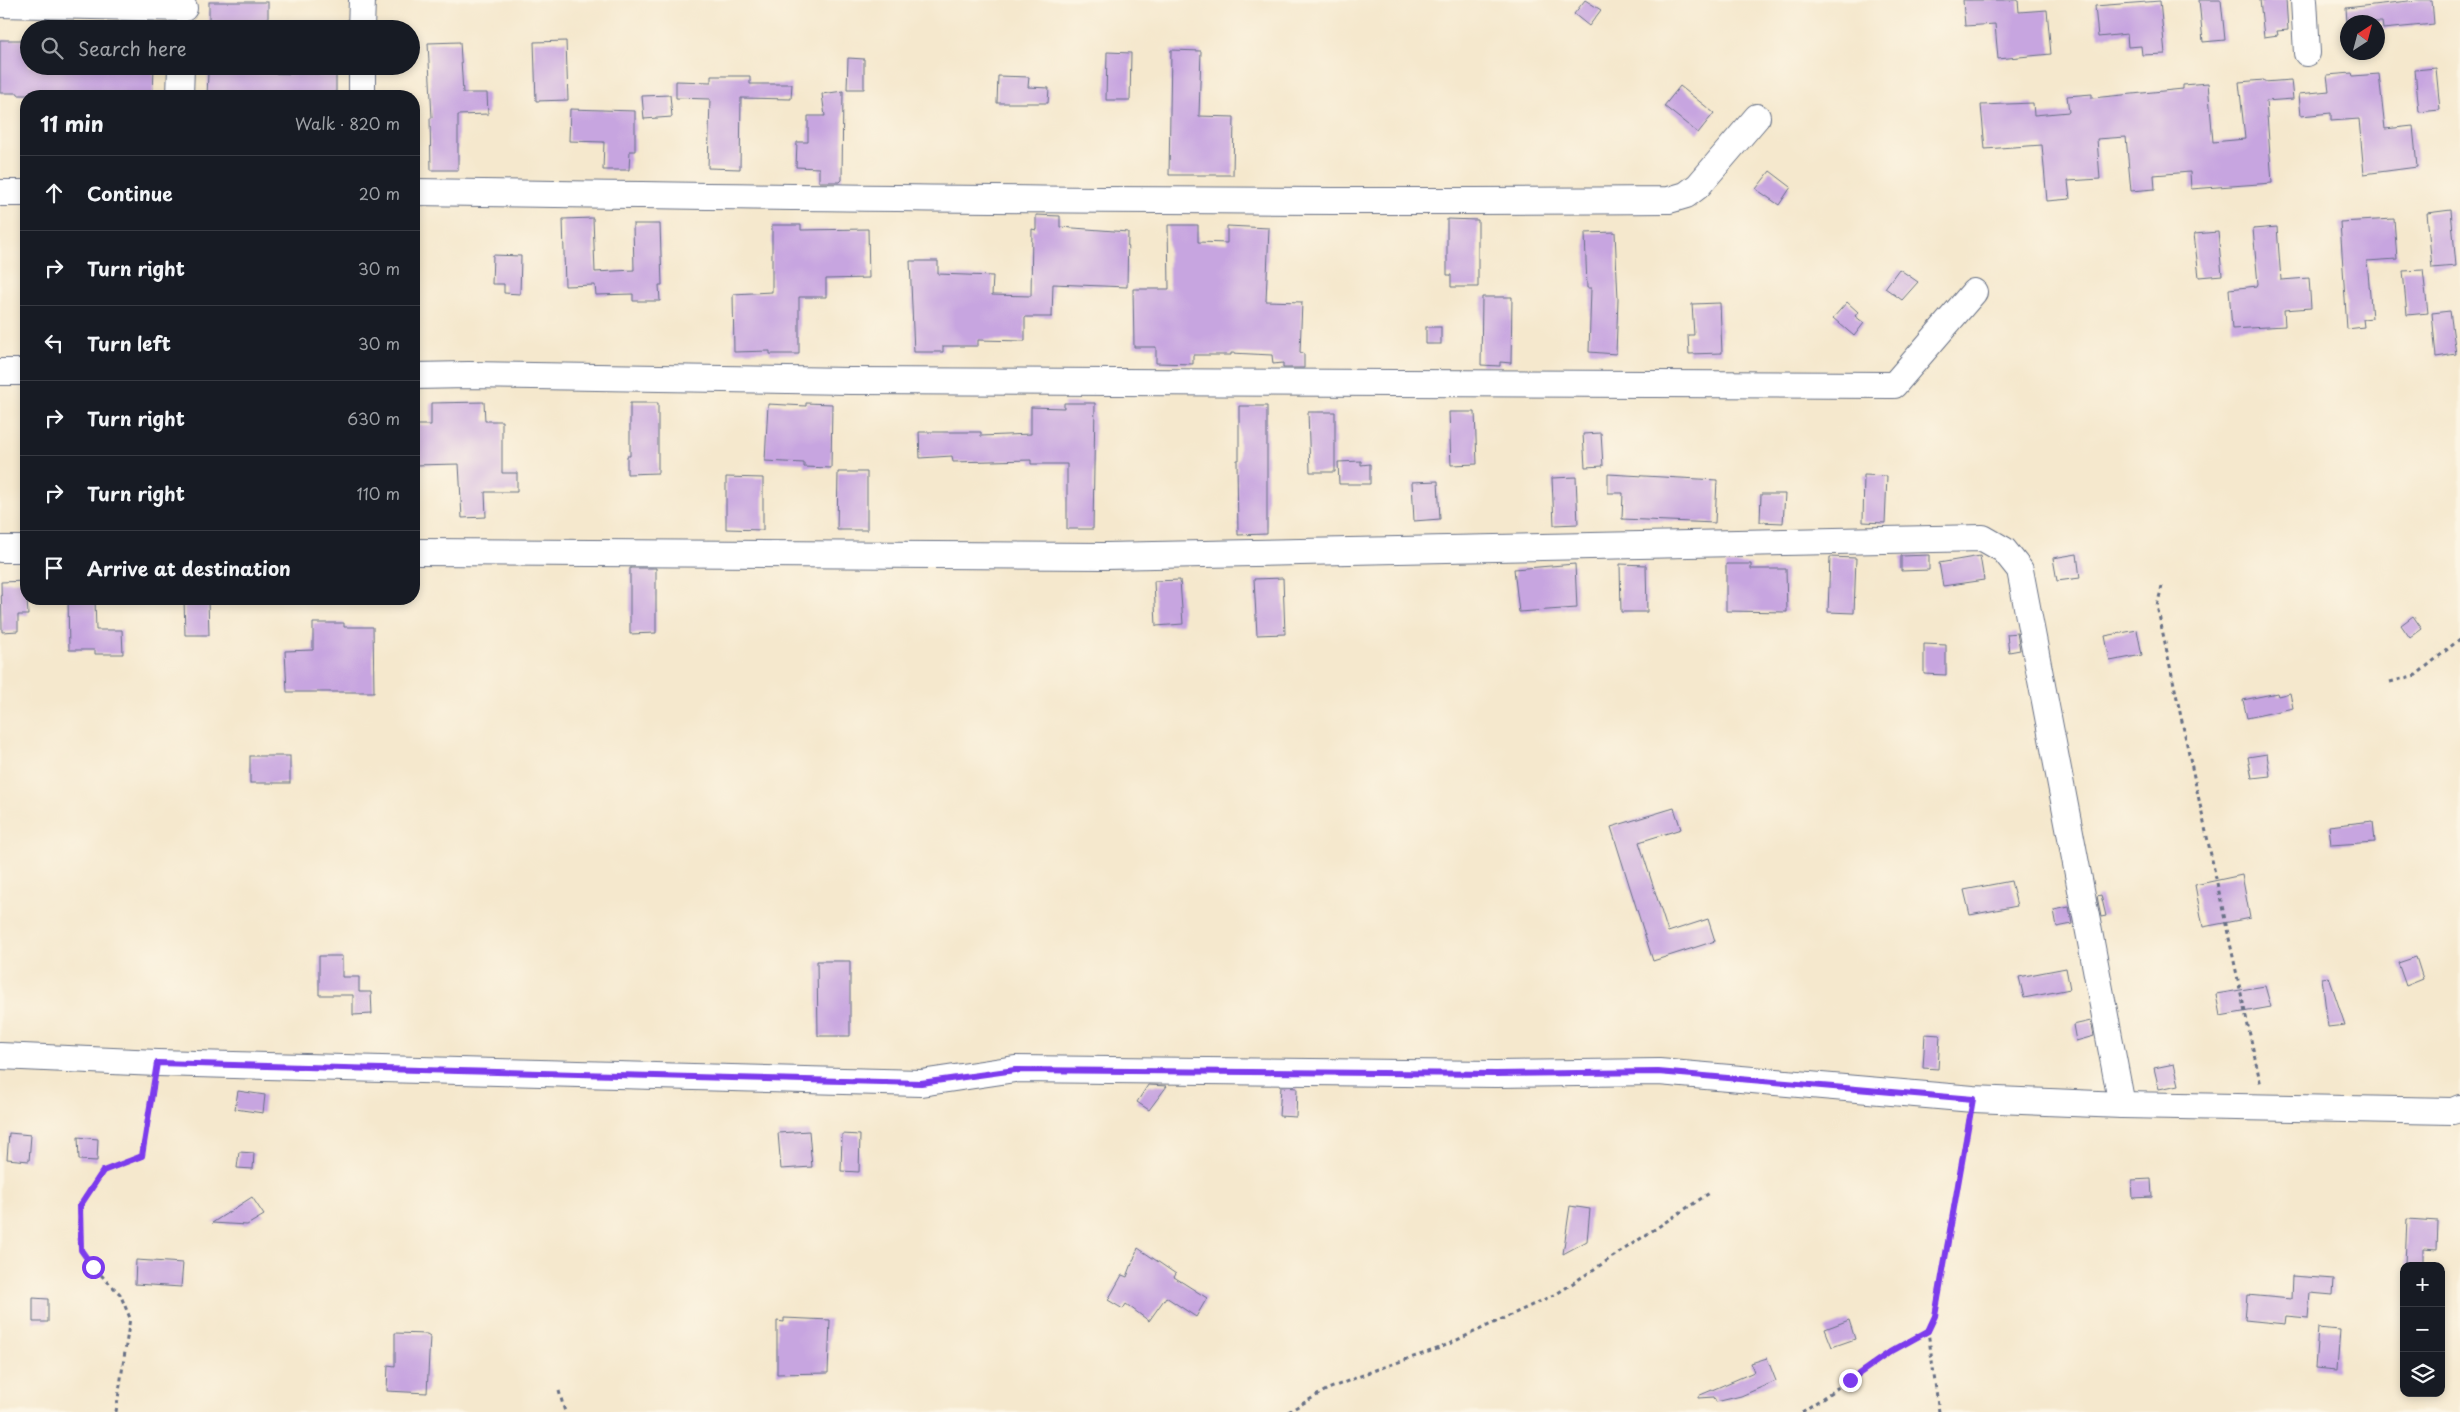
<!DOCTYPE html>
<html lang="en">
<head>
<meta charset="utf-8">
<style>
	body { margin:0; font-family:"Playpen Sans",sans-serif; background:#242831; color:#f1f3f6 }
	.controls { position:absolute; right:15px; bottom:15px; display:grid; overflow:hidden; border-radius:10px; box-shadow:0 2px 8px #0003 }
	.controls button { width:45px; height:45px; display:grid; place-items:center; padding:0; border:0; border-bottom:1px solid #363941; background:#171b24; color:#f1f3f6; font:25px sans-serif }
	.compass { position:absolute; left:2340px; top:15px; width:45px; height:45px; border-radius:50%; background:#171b24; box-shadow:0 2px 8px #0003; rotate:36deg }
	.stop { position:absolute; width:15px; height:15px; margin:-11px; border:4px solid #7c3aed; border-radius:50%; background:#fff }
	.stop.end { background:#7c3aed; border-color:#fff; box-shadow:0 1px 5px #0008 }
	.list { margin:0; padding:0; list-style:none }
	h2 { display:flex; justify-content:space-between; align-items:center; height:65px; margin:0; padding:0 20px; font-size:21px }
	h2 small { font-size:16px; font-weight:400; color:#9ea1a6 }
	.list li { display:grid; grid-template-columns:32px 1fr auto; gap:15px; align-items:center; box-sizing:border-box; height:75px; padding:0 20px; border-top:1px solid #363941 }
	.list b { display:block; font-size:19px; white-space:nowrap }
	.list em { font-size:16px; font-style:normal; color:#9ea1a6 }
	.icon { flex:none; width:28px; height:28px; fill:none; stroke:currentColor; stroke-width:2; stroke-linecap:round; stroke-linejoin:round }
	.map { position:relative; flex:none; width:2460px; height:1412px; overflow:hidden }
	.search { position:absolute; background:#171b24; box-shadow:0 2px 8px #0003; left:20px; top:20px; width:400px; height:55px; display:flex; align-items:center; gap:12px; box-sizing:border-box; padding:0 18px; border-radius:28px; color:#9ea1a6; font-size:19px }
	.panel { position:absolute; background:#171b24; box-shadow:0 2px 8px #0003; left:20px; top:90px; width:400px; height:515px; border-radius:20px }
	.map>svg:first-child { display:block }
	.building { fill:#c7a5e0 }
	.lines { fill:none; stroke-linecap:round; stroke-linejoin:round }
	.minor-casing { stroke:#677085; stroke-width:28 }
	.path { stroke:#677085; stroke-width:3; stroke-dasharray:4 4; stroke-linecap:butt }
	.minor { stroke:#fff; stroke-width:26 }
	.route { stroke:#7c3aed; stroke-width:6 }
</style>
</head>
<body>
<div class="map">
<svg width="2460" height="1412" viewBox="0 0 2460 1412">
	<rect width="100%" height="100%" fill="#fcf5e5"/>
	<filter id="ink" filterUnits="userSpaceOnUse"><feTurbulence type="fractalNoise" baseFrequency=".02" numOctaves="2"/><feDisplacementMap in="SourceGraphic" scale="10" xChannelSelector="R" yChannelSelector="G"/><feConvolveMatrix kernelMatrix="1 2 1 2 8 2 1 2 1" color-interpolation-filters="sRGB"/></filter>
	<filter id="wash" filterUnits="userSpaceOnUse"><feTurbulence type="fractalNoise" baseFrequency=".0096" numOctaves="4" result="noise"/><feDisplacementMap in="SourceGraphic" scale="20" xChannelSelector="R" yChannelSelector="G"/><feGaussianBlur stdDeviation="1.12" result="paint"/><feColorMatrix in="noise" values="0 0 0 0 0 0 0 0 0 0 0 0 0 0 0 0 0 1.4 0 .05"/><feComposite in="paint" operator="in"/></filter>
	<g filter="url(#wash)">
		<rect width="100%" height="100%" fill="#f5e8cd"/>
		<g id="blocks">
			<g class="building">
				<polygon points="1585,0 1601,10 1589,26 1574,14"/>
				<polygon points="1963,0 2018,0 2019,12 2047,10 2051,54 1998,59 1995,24 1965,26"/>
				<polygon points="2199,0 2221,0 2225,40 2203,42"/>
				<polygon points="2260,0 2286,0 2288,30 2277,31 2278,35 2264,37"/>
				<polygon points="2417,0 2432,0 2434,24 2383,29 2382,22 2347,22 2346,8"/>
				<polygon points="2160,1 2165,54 2142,55 2141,46 2128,47 2127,34 2098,37 2095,6"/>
				<rect x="209" y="2" width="59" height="27"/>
				<polygon points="0,40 29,40 29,66 154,66 153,96 18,95 18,93 0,93"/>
				<polygon points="566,41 568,100 536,101 534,42"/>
				<polygon points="460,42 463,93 487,93 488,114 458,115 458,170 431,170 430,118 432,118 428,43"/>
				<polygon points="1171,50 1201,51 1199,116 1234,117 1233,175 1169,175"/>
				<polygon points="1107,52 1131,53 1130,100 1106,100"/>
				<polygon points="848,58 864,59 864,89 847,89"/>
				<polygon points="2436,68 2440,110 2419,112 2415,70"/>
				<polygon points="208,73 336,74 336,96 207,96"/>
				<polygon points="2352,73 2353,76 2379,74 2385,129 2413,126 2417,167 2364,174 2359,119 2331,121 2331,113 2301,116 2299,94 2329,91 2327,75"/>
				<polygon points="711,76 750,76 750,84 792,84 791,99 741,98 740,169 708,168 710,99 676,98 676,81 711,82"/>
				<polygon points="998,76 1029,77 1028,87 1049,88 1048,103 997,103"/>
				<polygon points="2264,80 2264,82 2291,80 2293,99 2266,101 2272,183 2191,189 2190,172 2154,175 2155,189 2131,191 2126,137 2097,139 2100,179 2068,181 2070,199 2047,201 2042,145 1985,149 1981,105 2033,103 2034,115 2069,112 2067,96 2092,94 2092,98 2183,89 2183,85 2208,83 2213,142 2245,139 2239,82"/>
				<polygon points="1680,86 1714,113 1698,133 1664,106"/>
				<polygon points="843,91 842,180 840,182 819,182 819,168 796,167 797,142 808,142 808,116 825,116 822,94"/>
				<polygon points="670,95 672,117 644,119 642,96"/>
				<polygon points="570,109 635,111 635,151 630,151 629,170 603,170 604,142 569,141"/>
				<polygon points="1770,171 1791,187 1779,205 1756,189"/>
				<polygon points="2451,210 2456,266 2432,268 2427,213"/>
				<polygon points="1036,215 1060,216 1060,227 1128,232 1127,287 1053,284 1052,317 1025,317 1025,341 978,340 978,346 943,346 943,352 914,352 910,261 938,261 938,274 993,276 992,295 1031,296 1032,229 1036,230"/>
				<polygon points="593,218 595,272 634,270 633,224 660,224 662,285 659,285 660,301 633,301 633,294 596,295 595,285 565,286 563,219"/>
				<polygon points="1447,219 1478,220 1478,287 1451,287 1451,275 1447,275"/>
				<polygon points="2394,219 2397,259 2367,261 2372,318 2363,319 2364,327 2347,329 2340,222"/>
				<polygon points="772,225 801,225 801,230 868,229 869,278 826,279 826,297 799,297 799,354 770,354 770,351 734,352 733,294 772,292"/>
				<polygon points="1168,225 1198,225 1198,242 1227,243 1227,226 1269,228 1266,301 1302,302 1300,352 1304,354 1304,368 1283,368 1283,363 1273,364 1272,355 1231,353 1231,355 1193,355 1193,364 1156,363 1156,347 1134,347 1133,289 1169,289"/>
				<polygon points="2277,227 2281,280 2309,278 2311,308 2284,310 2285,326 2232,329 2229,289 2257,286 2258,284 2253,229"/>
				<polygon points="1615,232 1618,299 1616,354 1589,352 1591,288 1587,288 1585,233"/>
				<polygon points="2218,232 2222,275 2199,277 2194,234"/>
				<polygon points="493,255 521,256 520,294 504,293 504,284 492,284"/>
				<polygon points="1899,269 1918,282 1902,300 1885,288"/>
				<polygon points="2423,270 2428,313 2407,315 2403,271"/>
				<polygon points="1482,297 1512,297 1511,363 1500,362 1500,366 1481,365"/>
				<polygon points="1847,302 1858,312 1855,316 1864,323 1854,336 1833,318"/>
				<polygon points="1720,303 1722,353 1689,354 1688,335 1694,335 1692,304"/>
				<polygon points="2450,311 2456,354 2436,357 2432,313"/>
				<rect x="1426" y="327" width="15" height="17"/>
				<polygon points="484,402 485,421 502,421 502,473 517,473 517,492 485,492 486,517 462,518 459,464 414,465 414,425 431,425 431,403"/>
				<polygon points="630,403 658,403 658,473 627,474 627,456 630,456"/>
				<polygon points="806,403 832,404 831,468 804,467 804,463 765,461 768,404 806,406"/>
				<polygon points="1064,403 1095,403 1093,529 1067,529 1067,464 1031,464 1031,460 953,462 952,456 920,458 919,432 981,432 981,436 1031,434 1031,407 1064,408"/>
				<polygon points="1239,406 1267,406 1267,534 1238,535 1237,460 1239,460"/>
				<polygon points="1308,412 1335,412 1335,472 1310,472"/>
				<polygon points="1449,412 1475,412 1477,464 1451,465"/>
				<polygon points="1601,433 1603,466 1585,467 1583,434"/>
				<polygon points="1361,461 1361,465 1370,464 1370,484 1339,484 1338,462"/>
				<polygon points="838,472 867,472 867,530 837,530"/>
				<polygon points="1608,474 1717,480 1715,523 1622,519 1623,493 1608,493"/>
				<polygon points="1864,475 1887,476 1885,523 1863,522"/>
				<polygon points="726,477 763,478 763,530 726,529"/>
				<polygon points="1576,477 1578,524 1554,525 1552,478"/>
				<polygon points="1438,481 1440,519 1414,521 1412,482"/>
				<polygon points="1761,494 1785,494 1783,523 1760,522"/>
				<polygon points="2077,554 2080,578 2057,581 2053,558"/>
				<polygon points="1929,555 1929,570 1901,571 1901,556"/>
				<polygon points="1980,556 1984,580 1943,586 1939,563"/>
				<polygon points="1830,557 1856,558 1854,613 1828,612"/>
				<polygon points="1575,564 1577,608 1519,612 1514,569"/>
				<polygon points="1620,564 1646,565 1647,612 1621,612"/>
				<polygon points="1726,564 1751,564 1751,569 1786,569 1787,612 1726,611"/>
				<polygon points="630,568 656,568 656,633 630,634"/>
				<polygon points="1283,578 1285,634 1257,635 1254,579"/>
				<polygon points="1180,580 1183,624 1156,626 1154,581"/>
				<polygon points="26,581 28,615 18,615 18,631 2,632 1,582"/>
				<polygon points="68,599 95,599 96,630 122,630 123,654 95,654 95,650 69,650"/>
				<polygon points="184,599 208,599 209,635 185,635"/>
				<polygon points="2413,616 2422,629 2410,638 2401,625"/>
				<polygon points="313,623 344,623 344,627 373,627 374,692 287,692 285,651 313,650"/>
				<polygon points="2137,630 2142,655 2110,661 2105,636"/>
				<polygon points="2017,633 2020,650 2009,652 2007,634"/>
				<polygon points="1924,644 1946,645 1946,675 1924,674"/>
				<polygon points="2277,693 2278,696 2290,693 2293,708 2247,718 2243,700"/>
				<polygon points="2267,754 2270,776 2252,778 2248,757"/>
				<rect x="250" y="756" width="40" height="27"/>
				<polygon points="1674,808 1681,829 1639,842 1668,932 1708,919 1715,941 1653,961 1611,827"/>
				<polygon points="2373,821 2375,842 2331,845 2329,826"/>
				<polygon points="2242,875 2250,918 2203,927 2195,885"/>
				<polygon points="2011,881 2017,906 1970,915 1964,890"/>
				<polygon points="2101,895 2106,916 2101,917 2097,896"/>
				<polygon points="2069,907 2072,924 2057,927 2054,910"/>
				<polygon points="319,956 342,956 342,977 359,977 359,992 371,992 372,1014 353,1015 353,995 319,995"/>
				<polygon points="2416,957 2423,979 2406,986 2398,963"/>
				<polygon points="817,961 850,961 850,1036 818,1036"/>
				<polygon points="2066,968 2070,989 2024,998 2019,977"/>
				<polygon points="2329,977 2345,1025 2328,1027 2322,978"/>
				<polygon points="2265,986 2271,1007 2220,1016 2216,994"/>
				<polygon points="2091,1021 2094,1036 2076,1041 2073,1025"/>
				<polygon points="1925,1034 1940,1035 1938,1069 1923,1068"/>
				<polygon points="2174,1064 2179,1085 2159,1089 2154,1068"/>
				<polygon points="1148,1085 1167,1086 1149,1110 1137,1102"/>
				<polygon points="1281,1087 1297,1088 1296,1117 1279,1116"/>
				<polygon points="238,1091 265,1095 263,1113 235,1109"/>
				<polygon points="809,1131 812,1167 781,1169 778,1133"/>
				<polygon points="9,1133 31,1135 29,1161 7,1159"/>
				<polygon points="842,1134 860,1135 859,1172 841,1171"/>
				<polygon points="78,1137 98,1139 97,1161 79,1160"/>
				<polygon points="239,1152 254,1153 253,1169 237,1168"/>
				<polygon points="2151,1179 2152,1197 2133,1198 2132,1180"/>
				<polygon points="252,1197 264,1215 247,1225 212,1223"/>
				<polygon points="1570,1206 1590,1209 1587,1241 1563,1254"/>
				<polygon points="2407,1219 2438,1221 2437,1250 2423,1249 2423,1266 2405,1265"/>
				<polygon points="1138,1248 1176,1274 1174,1277 1207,1298 1196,1317 1166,1297 1149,1321 1126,1304 1123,1309 1108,1300 1122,1275 1127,1277"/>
				<polygon points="136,1260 183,1263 181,1287 135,1284"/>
				<polygon points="2292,1276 2334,1279 2333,1295 2310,1293 2308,1318 2286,1316 2285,1324 2245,1320 2247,1295 2291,1299"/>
				<polygon points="33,1298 48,1299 48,1322 33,1322"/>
				<polygon points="784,1318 830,1320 828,1373 777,1374 777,1321 784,1322"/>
				<polygon points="1849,1320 1855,1339 1832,1347 1825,1329"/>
				<polygon points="2318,1328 2340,1330 2337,1370 2315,1368"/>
				<polygon points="395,1333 427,1334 430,1336 427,1393 387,1391 388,1365 395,1366"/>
				<polygon points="1767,1358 1776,1381 1741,1396 1716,1402 1714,1397 1698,1398 1698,1396 1754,1372 1751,1363"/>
			</g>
		</g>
	</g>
	<g filter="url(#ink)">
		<use href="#blocks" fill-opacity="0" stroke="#677085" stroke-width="1"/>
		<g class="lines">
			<g class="minor-casing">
				<g id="minor">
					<polyline points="2304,0 2307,53"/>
					<polyline points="0,4 184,8"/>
					<polyline points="361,29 362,0"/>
					<polyline points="362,66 362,96"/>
					<polyline points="180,96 181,66"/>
					<path d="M414,192C832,198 1251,203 1669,200L1686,195L1698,186L1757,117"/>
					<polyline points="0,193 26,193"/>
					<polyline points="0,372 26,372"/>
					<polyline points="414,376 469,375 851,381 1894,385 1974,292"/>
					<polyline points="0,549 26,549"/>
					<polyline points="414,552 1105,556 1983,538 2004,550 2020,570 2122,1105"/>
					<polyline points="0,1056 157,1063 921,1083 1015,1069 1496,1074 1659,1072 1973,1099 2122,1105 2453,1111 2460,1108"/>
				</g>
			</g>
			<g class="path">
				<polyline points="2162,586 2157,606 2261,1086"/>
				<polyline points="2390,682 2416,675 2460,639"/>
				<polyline points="559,1391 565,1412"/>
				<polyline points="116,1412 130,1318 120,1294 93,1267 81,1250 80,1205 103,1171 142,1156 154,1084"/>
				<polyline points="1288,1412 1328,1389 1378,1369 1440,1348 1558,1293 1711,1192"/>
				<polyline points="1802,1412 1890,1352 1928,1331"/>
				<polyline points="1939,1412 1928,1331 1935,1316 1969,1119"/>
			</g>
			<use href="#minor" class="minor"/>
		</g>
	</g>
	<g class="lines" filter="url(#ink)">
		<polyline class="route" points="93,1267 81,1250 80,1206 103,1171 142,1156 157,1063 921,1083 1015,1070 1496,1074 1658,1072 1973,1099 1935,1316 1928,1331 1890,1352 1850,1380"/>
	</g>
</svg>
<div class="controls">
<button>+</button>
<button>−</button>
<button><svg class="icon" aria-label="layers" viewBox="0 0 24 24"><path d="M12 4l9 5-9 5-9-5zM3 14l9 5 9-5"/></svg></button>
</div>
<svg class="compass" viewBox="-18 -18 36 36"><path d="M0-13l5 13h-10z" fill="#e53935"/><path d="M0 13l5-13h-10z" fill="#9ea1a6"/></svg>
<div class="stop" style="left:93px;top:1267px"></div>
<div class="stop end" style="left:1850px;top:1380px"></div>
<div class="search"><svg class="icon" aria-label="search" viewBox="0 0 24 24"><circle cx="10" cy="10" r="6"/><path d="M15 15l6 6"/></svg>Search here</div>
<section class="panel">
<h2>11 min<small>Walk · 820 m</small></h2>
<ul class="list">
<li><svg class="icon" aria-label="ahead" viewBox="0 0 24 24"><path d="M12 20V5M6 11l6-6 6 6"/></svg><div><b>Continue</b></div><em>20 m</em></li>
<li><svg class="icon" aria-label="right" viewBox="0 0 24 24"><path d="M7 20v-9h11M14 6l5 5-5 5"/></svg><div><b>Turn right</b></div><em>30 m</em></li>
<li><svg class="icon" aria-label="left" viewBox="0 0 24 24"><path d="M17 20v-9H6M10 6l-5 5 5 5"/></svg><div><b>Turn left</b></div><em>30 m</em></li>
<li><svg class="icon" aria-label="right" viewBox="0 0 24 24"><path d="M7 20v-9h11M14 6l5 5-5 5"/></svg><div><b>Turn right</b></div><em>630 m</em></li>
<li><svg class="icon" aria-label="right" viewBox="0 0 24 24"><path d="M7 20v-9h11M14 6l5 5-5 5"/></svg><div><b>Turn right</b></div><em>110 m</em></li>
<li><svg class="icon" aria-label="arrive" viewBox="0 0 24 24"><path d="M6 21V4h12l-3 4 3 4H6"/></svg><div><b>Arrive at destination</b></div></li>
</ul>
</section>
</div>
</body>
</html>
